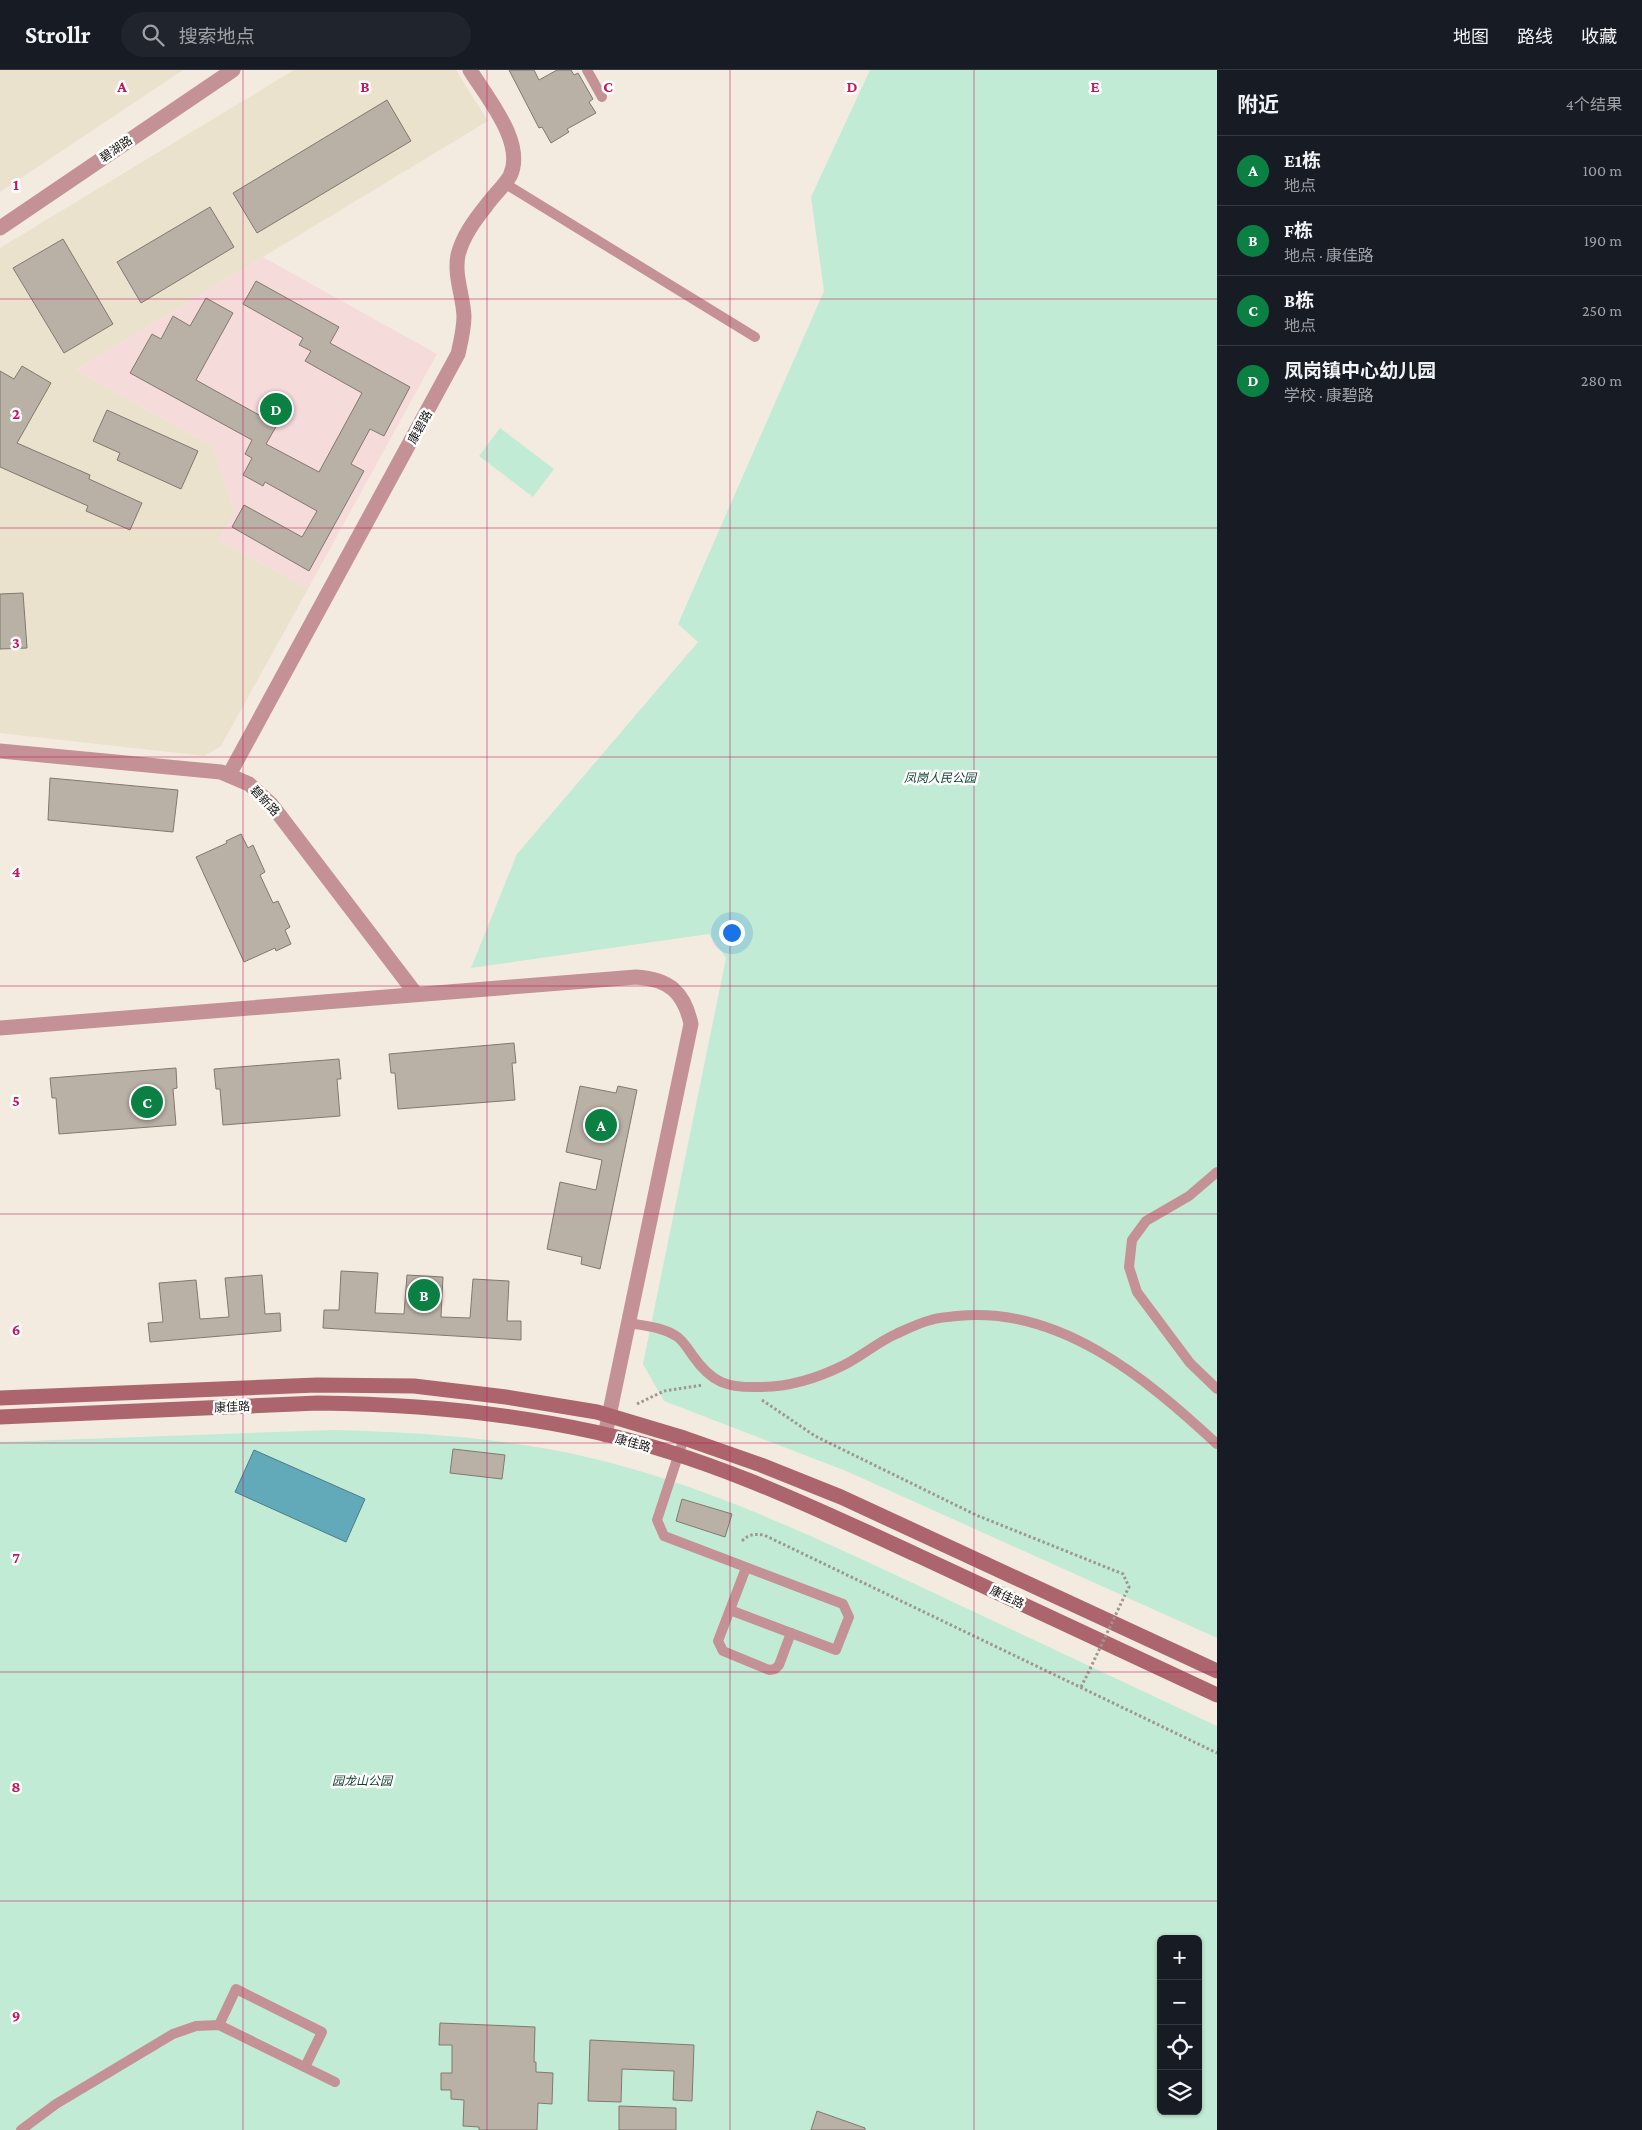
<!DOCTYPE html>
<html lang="zh">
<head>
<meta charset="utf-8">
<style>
	body { margin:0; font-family:"Crimson Pro","Noto Sans SC",serif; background:#20242c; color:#f1f3f6 }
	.controls { position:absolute; right:15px; bottom:15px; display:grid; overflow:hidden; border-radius:8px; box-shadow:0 1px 4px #0004 }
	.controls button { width:45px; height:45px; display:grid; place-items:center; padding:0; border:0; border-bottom:1px solid #363941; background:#171b24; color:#f1f3f6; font:25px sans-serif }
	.you { position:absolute; left:731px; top:862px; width:18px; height:18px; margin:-12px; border:4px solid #fff; border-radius:50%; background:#1a73e8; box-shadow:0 0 0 8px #1a73e833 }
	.badge { display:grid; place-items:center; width:32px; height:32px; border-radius:50%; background:#0b8043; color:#fff; font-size:16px; font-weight:700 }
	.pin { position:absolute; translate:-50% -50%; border:2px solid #fff; box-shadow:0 1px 5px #0006 }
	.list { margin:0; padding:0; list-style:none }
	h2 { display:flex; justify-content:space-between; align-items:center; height:65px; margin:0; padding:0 20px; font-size:21px }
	h2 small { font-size:16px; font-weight:400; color:#9ea1a6 }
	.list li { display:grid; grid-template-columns:32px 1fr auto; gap:15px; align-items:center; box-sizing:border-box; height:70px; padding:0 20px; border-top:1px solid #363941 }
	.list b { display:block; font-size:19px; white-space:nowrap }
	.list p { margin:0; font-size:16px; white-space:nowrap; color:#9ea1a6 }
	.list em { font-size:16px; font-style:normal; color:#9ea1a6 }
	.icon { flex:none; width:28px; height:28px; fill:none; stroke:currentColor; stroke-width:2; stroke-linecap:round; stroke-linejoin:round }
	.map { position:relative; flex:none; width:1217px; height:2060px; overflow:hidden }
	header { display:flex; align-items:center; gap:30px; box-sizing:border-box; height:70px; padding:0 25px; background:#171b24; border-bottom:1px solid #363941 }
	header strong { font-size:24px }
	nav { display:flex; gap:28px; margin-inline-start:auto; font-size:18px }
	.search { width:350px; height:45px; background:#20242c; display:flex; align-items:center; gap:12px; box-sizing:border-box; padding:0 18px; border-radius:28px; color:#9ea1a6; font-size:19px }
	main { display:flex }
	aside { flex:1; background:#171b24 }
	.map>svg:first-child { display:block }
	.industrial { fill:#eae2cd }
	.education { fill:#f6dbdb }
	.green { fill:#c1ebd5; fill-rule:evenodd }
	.water { fill:#62aaba; stroke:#4b7c86 }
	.building { fill:#b9b0a6; stroke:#817970 }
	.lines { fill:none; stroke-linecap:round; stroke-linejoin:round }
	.path { stroke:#9e978f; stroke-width:3; stroke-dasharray:2.5 2.5; stroke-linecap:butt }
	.lane { stroke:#c49296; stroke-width:10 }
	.street { stroke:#c49296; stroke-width:15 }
	.secondary { stroke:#ad656d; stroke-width:15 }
	.path-bridge { stroke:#9e978f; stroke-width:3; stroke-dasharray:2.5 2.5; stroke-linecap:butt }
	.grid { fill:none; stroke:#c2185b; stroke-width:1; stroke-opacity:0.55 }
	.labels { text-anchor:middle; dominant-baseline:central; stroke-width:5; stroke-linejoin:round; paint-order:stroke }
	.street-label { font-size:12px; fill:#15110e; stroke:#fff }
	.park-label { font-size:12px; font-style:italic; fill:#0d3f2b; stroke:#fff }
	.grid-label { font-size:16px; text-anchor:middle; font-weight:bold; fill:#c2185b; stroke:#fff; stroke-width:5; stroke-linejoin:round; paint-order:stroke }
</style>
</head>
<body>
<header>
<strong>Strollr</strong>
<div class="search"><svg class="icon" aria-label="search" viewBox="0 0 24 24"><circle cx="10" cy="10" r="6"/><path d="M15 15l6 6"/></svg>搜索地点</div>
<nav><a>地图</a><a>路线</a><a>收藏</a></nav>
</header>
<main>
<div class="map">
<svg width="1217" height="2060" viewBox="0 0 1217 2060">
	<rect width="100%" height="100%" fill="#f4ebe0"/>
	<g class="industrial">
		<polygon points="0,0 183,0 0,122"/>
		<polygon points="294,0 456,0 488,51 76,300 214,377 234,443 219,470 308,519 221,676 204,686 0,663 0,178"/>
	</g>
	<polygon class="education" points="263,187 437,284 308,519 219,470 234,443 214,377 76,300"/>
	<g class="green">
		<polygon points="870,0 1217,0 1217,1568 846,1401 664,1331 643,1294 726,888 709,864 471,898 517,784 698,572 678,554 824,221 811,127"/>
		<polygon points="500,358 554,399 533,427 479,386"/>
		<path d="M332,1360C418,1362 507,1368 591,1388C705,1415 812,1466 917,1515C1017,1562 1117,1609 1217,1656V2060H0V1372ZM1161,1869H1198V2041H1161Z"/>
	</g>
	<polygon class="water" points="254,1380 365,1429 346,1472 235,1422"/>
	<g class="building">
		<polygon points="509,0 534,0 539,10 557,0 571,0 574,5 578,3 593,29 589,32 596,43 567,59 569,62 551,73 542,57 539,58"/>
		<polygon points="387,30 411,71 257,163 233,123"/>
		<polygon points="210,137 234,177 141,233 117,192"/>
		<polygon points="63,169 113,254 64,283 13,198"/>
		<polygon points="256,211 339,257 330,273 410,317 384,366 370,359 351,394 364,401 309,501 232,457 244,435 302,467 317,441 265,412 263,416 243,405 252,388 245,384 252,370 130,303 152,264 161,269 173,246 190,256 206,228 233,243 196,310 277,355 266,374 319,402 362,323 305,291 311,281 299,275 303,268 243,234"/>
		<polygon points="22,296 51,313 17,373 90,405 89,409 142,433 130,460 86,441 88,436 0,397 0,301 14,309"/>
		<polygon points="107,340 198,381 181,419 117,390 120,383 93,371"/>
		<polygon points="23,523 27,578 0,579 0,524"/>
		<polygon points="50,708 178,720 173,762 48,750"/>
		<polygon points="241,764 248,778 253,775 265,802 260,805 273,833 278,831 290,857 285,860 291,874 276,881 275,878 244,892 196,787 227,773 226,771"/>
		<polygon points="514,973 516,993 512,993 515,1030 398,1039 395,1003 391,1003 389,984"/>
		<polygon points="339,989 341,1009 337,1009 340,1046 223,1055 220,1019 216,1019 214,999"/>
		<polygon points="176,998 177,1018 173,1019 176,1055 59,1064 56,1028 52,1028 50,1008"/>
		<polygon points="580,1016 616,1023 618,1016 637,1020 600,1199 581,1194 582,1187 547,1179 560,1112 596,1120 602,1090 566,1082"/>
		<polygon points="341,1201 378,1203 375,1243 404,1244 407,1205 443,1207 441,1247 470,1248 473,1209 509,1211 507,1251 521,1251 521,1270 323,1258 324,1240 339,1240"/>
		<polygon points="262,1205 265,1244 280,1243 281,1261 150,1272 148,1253 163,1252 159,1213 196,1210 200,1249 229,1247 225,1208"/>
		<polygon points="453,1379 505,1385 502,1409 450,1403"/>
		<polygon points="682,1429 732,1444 725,1467 676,1451"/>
		<polygon points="440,1953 535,1957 534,1992 536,1992 536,2002 553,2003 552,2034 538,2033 537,2060 479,2060 479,2057 463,2056 464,2030 451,2029 451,2020 441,2020 441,2003 452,2003 452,1975 439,1975"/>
		<polygon points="590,1970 694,1975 692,2031 673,2030 674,2001 622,1999 621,2032 588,2031"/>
		<polygon points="619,2036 676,2038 676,2060 619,2060"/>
		<polygon points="817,2041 865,2058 865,2060 811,2060"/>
	</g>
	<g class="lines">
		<g class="path">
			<polyline points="762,1330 815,1366 976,1445 1123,1504 1129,1517 1125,1525"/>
			<polyline points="637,1334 664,1321 703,1315"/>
			<path d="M742,1471C749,1464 754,1464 764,1465L1217,1683"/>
			<polyline points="1081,1617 1090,1599"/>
		</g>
		<g class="lane">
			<polyline points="587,0 602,27"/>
			<polyline points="504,113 755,267"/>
			<polyline points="1217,1102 1189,1126 1146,1151 1132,1170 1129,1197 1137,1222 1190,1293 1217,1319"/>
			<path d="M629,1253C645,1256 662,1257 676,1266C683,1270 688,1279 693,1286C712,1313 727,1318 760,1317C789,1317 818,1308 844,1295C862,1286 878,1272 896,1264C907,1259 919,1253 931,1250C939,1247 949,1247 957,1246C1059,1235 1147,1309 1217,1374"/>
			<polyline points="684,1368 657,1450 664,1466 843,1534 849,1547 836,1580 730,1540"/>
			<polyline points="746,1498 718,1571 723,1581 769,1600 775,1599 779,1595 791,1563"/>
			<polyline points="219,1955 236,1919 322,1962 305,1997"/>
			<polyline points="21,2060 56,2034 173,1964 196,1956 219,1955 335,2012"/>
		</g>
		<g class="street">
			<polyline points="0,158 233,0"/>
			<polyline points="0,681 221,702 249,714 271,734 416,924"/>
			<path d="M229,705L458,284C461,271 464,259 464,246C463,225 454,206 458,185C463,166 474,151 486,136C493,126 504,116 510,106C526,73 487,28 470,0"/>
			<path d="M0,958L636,907C669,909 684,922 691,954L605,1365"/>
		</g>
		<g class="secondary">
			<polyline points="0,1328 317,1315 414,1316 506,1327 597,1342 684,1368 761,1395 841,1427 1217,1601"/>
			<path d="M0,1347L318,1333C411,1334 504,1342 595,1362C707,1386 813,1437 917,1485C1017,1532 1117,1578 1217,1625"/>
		</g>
		<polyline class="path-bridge" points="1090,1599 1125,1525"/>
	</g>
	<path class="grid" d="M243,0V2060M487,0V2060M730,0V2060M974,0V2060M0,229H1217M0,458H1217M0,687H1217M0,916H1217M0,1144H1217M0,1373H1217M0,1602H1217M0,1831H1217"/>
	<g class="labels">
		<g class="street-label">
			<text transform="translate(116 79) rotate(-34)">碧湖路</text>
			<text transform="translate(420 357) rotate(-61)">康碧路</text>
			<text transform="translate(265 731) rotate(47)">碧新路</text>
			<text transform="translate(232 1337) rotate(-2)">康佳路</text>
			<text transform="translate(633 1373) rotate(16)">康佳路</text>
			<text transform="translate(1007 1527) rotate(25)">康佳路</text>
		</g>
		<g class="park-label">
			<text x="940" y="708">凤岗人民公园</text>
			<text x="362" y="1711">园龙山公园</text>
		</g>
	</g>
	<g class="grid-label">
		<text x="122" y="22">A</text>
		<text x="365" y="22">B</text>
		<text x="608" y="22">C</text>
		<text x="852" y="22">D</text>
		<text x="1095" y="22">E</text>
		<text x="16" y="120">1</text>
		<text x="16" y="349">2</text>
		<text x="16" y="578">3</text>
		<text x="16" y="807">4</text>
		<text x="16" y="1036">5</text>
		<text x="16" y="1265">6</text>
		<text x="16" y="1493">7</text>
		<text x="16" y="1722">8</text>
		<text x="16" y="1951">9</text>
	</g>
</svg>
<div class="controls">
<button>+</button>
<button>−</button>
<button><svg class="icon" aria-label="locate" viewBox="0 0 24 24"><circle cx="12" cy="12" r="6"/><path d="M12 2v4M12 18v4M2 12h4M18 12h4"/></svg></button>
<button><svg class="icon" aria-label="layers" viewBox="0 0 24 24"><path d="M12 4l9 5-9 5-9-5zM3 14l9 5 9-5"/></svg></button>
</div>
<div class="you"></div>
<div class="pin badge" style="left:601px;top:1055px">A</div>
<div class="pin badge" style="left:424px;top:1225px">B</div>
<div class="pin badge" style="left:147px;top:1032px">C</div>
<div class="pin badge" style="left:276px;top:339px">D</div>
</div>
<aside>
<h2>附近<small>4个结果</small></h2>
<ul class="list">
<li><span class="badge">A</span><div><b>E1栋</b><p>地点</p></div><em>100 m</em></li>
<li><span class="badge">B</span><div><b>F栋</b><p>地点 · 康佳路</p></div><em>190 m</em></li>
<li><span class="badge">C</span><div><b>B栋</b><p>地点</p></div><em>250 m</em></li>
<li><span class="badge">D</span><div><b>凤岗镇中心幼儿园</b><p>学校 · 康碧路</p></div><em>280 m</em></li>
</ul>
</aside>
</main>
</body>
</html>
